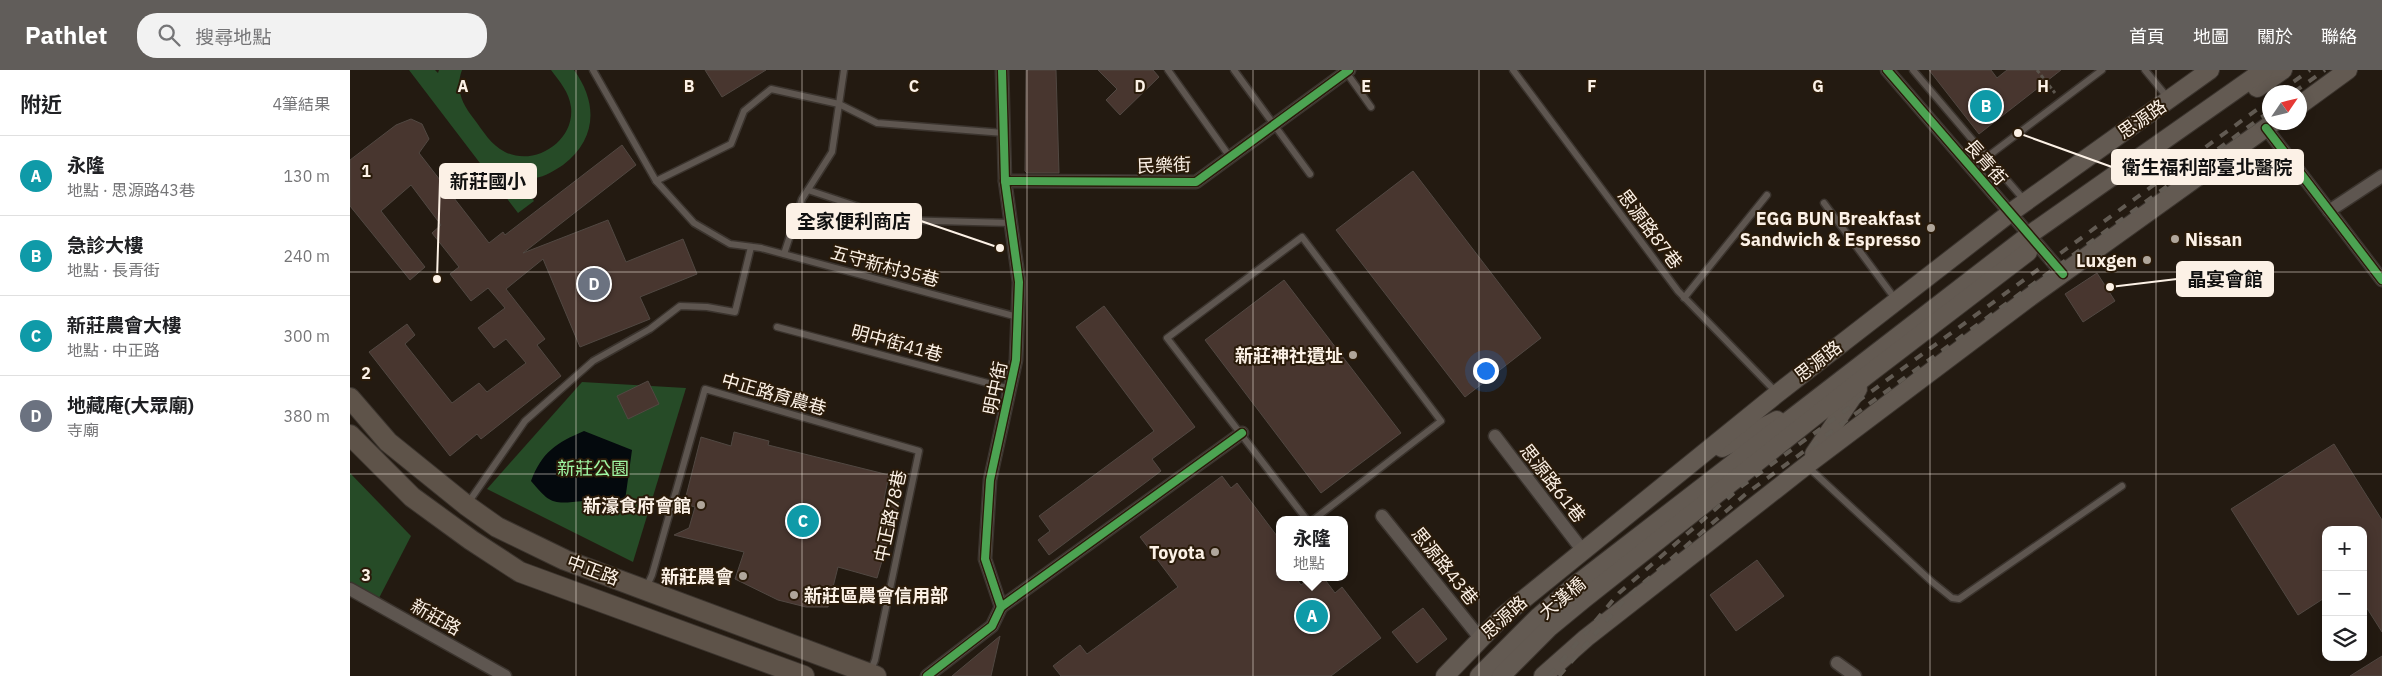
<!DOCTYPE html>
<html lang="zh-TW">
<head>
<meta charset="utf-8">
<style>
	body { margin:0; font-family:"IBM Plex Sans","Noto Sans TC",sans-serif; background:#f2f2f2; color:#202124 }
	.controls { position:absolute; right:15px; bottom:15px; display:grid; overflow:hidden; border-radius:10px; box-shadow:0 2px 12px #0003 }
	.controls button { width:45px; height:45px; display:grid; place-items:center; padding:0; border:0; border-bottom:1px solid #e0e0e0; background:#fff; color:#202124; font:25px sans-serif }
	.compass { position:absolute; left:1912px; top:15px; width:45px; height:45px; border-radius:50%; background:#fff; box-shadow:0 2px 12px #0003; rotate:55deg }
	.you { position:absolute; left:1135px; top:300px; width:18px; height:18px; margin:-12px; border:4px solid #fff; border-radius:50%; background:#1a73e8; box-shadow:0 0 0 8px #1a73e833 }
	.badge { display:grid; place-items:center; width:32px; height:32px; border-radius:50%; background:#615d5a; color:#fff; font-size:16px; font-weight:700 }
	.pin { position:absolute; translate:-50% -50%; border:2px solid #fff; box-shadow:0 1px 5px #0006 }
	.popup { position:absolute; left:926px; top:446px; width:72px; height:65px; box-sizing:border-box; display:grid; place-content:center; border-radius:10px; background:#fff; filter:drop-shadow(0 1px 4px #0005); font-size:16px; white-space:nowrap; color:#757577 }
	.popup b { font-size:19px; color:#202124 }
	.popup::after { content:''; position:absolute; left:50%; top:100%; margin-left:-10px; border:10px solid transparent; border-top-color:#fff }
	.list { margin:0; padding:0; list-style:none }
	h2 { display:flex; justify-content:space-between; align-items:center; height:65px; margin:0; padding:0 20px; font-size:21px }
	h2 small { font-size:16px; font-weight:400; color:#757577 }
	.list li { display:grid; grid-template-columns:32px 1fr auto; gap:15px; align-items:center; box-sizing:border-box; height:80px; padding:0 20px; border-top:1px solid #e0e0e0 }
	.list b { display:block; font-size:19px; white-space:nowrap }
	.list p { margin:0; font-size:16px; white-space:nowrap; color:#757577 }
	.list em { font-size:16px; font-style:normal; color:#757577 }
	.icon { flex:none; width:28px; height:28px; fill:none; stroke:currentColor; stroke-width:2; stroke-linecap:round; stroke-linejoin:round }
	.map { position:relative; flex:none; width:2032px; height:606px; overflow:hidden }
	header { display:flex; align-items:center; gap:30px; box-sizing:border-box; height:70px; padding:0 25px; background:#615d5a; color:#fff }
	header strong { font-size:24px }
	nav { display:flex; gap:28px; margin-inline-start:auto; font-size:18px }
	.search { width:350px; height:45px; background:#f2f2f2; display:flex; align-items:center; gap:12px; box-sizing:border-box; padding:0 18px; border-radius:20px; color:#757577; font-size:19px }
	main { display:flex }
	aside { flex:1; background:#fff }
	.map>svg:first-child { display:block }
	.green { fill:#264b27 }
	.water { fill:#04090d }
	.building { fill:#48362f; stroke:#514842 }
	.lines { fill:none; stroke-linecap:round; stroke-linejoin:round }
	.lane-casing { stroke:#3b342e; stroke-width:9 }
	.street-casing { stroke:#3b342e; stroke-width:15 }
	.secondary-casing { stroke:#3b342e; stroke-width:20 }
	.primary-casing { stroke:#3b342e; stroke-width:22 }
	.path { stroke:#5b554d; stroke-width:3; stroke-dasharray:4 2.5; stroke-linecap:butt }
	.lane { stroke:#5e5650; stroke-width:6 }
	.street { stroke:#5e5650; stroke-width:12 }
	.secondary { stroke:#635a52; stroke-width:18 }
	.primary { stroke:#5e5349; stroke-width:20 }
	.rail { stroke:#625b53; stroke-width:4; stroke-dasharray:9 9; stroke-linecap:butt }
	.cycleway-casing { stroke:#2a1b0a; stroke-width:11 }
	.cycleway { stroke:#4ca352; stroke-width:8 }
	.grid { fill:none; stroke:#fcf1e6; stroke-width:1; stroke-opacity:0.55 }
	.poi-dot { fill:#b0a69b; stroke:#2a1b0a; stroke-width:2 }
	.labels { text-anchor:middle; dominant-baseline:central; stroke-width:4; stroke-linejoin:round; paint-order:stroke }
	.street-label { font-size:18px; fill:#fcf1e6; stroke:#2a1b0a }
	.poi-label { font-size:18px; font-weight:bold; fill:#fcf1e6; stroke:#2a1b0a; text-anchor:end }
	.park-label { font-size:18px; fill:#a0f8a4; stroke:#2a1b0a }
	.grid-label { font-size:16px; text-anchor:middle; font-weight:bold; fill:#fcf1e6; stroke:#2a1b0a; stroke-width:4; stroke-linejoin:round; paint-order:stroke }
	.leader { fill:none; stroke:#fcf1e6; stroke-width:2 }
	.callout-dot { fill:#fcf1e6; stroke:#2a1b0a; stroke-width:2 }
	.callout { fill:#fcf1e6; stroke:#fcf1e6; stroke-width:2 }
	.callout-label { font-size:19px; text-anchor:middle; font-weight:bold; fill:#111 }
</style>
</head>
<body>
<header>
<strong>Pathlet</strong>
<div class="search"><svg class="icon" aria-label="search" viewBox="0 0 24 24"><circle cx="10" cy="10" r="6"/><path d="M15 15l6 6"/></svg>搜尋地點</div>
<nav><a>首頁</a><a>地圖</a><a>關於</a><a>聯絡</a></nav>
</header>
<main>
<aside>
<h2>附近<small>4筆結果</small></h2>
<ul class="list">
<li><span class="badge" style="background:#0f9aa8">A</span><div><b>永隆</b><p>地點 · 思源路43巷</p></div><em>130 m</em></li>
<li><span class="badge" style="background:#0f9aa8">B</span><div><b>急診大樓</b><p>地點 · 長青街</p></div><em>240 m</em></li>
<li><span class="badge" style="background:#0f9aa8">C</span><div><b>新莊農會大樓</b><p>地點 · 中正路</p></div><em>300 m</em></li>
<li><span class="badge" style="background:#6b7280">D</span><div><b>地藏庵(大眾廟)</b><p>寺廟</p></div><em>380 m</em></li>
</ul>
</aside>
<div class="map">
<svg width="2032" height="606" viewBox="0 0 2032 606">
	<rect width="100%" height="100%" fill="#231a11"/>
	<g class="green">
		<path d="M59,0H85L88,3L89,0H112C105,19 112,34 124,49C133,61 141,75 155,82C185,97 225,71 221,37C219,22 210,12 201,0H224C248,33 247,69 213,95C205,100 195,107 185,108C179,110 172,108 166,108L184,131L168,143Z"/>
		<polygon points="232,312 336,318 283,492 137,419"/>
		<polygon points="0,403 61,466 29,528 0,512"/>
	</g>
	<path class="water" d="M234,361L282,380L274,438L255,445L240,438L234,431C203,434 201,435 181,411C192,382 206,373 234,361Z"/>
	<g class="building">
		<polygon points="355,0 416,0 372,27"/>
		<polygon points="676,0 706,0 709,103 677,103 675,101"/>
		<polygon points="748,0 803,0 809,7 770,45 756,30 767,19"/>
		<polygon points="1579,0 1641,0 1647,8 1657,0 1711,0 1629,64"/>
		<polygon points="61,49 72,54 79,69 69,83 139,173 153,162 155,165 272,75 286,95 173,183 258,150 276,192 333,169 347,204 290,227 300,249 230,277 193,189 156,219 195,269 187,275 211,306 131,369 127,364 100,386 19,282 57,254 65,265 55,274 102,333 129,313 137,322 176,293 156,269 144,278 128,258 155,238 138,218 121,231 100,204 109,197 82,163 91,155 61,115 31,141 75,197 60,210 0,136 0,90 46,55"/>
		<polygon points="1063,101 1191,268 1115,327 986,160"/>
		<polygon points="1747,203 1765,231 1733,252 1715,224"/>
		<polygon points="934,210 1051,363 971,423 855,270"/>
		<polygon points="754,236 845,357 802,389 811,401 699,485 688,470 700,461 689,446 804,361 726,257"/>
		<polygon points="298,311 309,334 278,349 267,326"/>
		<polygon points="384,362 419,371 418,375 539,405 534,429 549,433 527,508 488,497 478,537 456,537 428,530 385,509 394,482 324,465 339,458 345,437 334,434 351,367 381,376"/>
		<polygon points="1984,374 2032,450 2032,562 2013,532 2013,460 1976,460 1976,527 1948,545 1881,439"/>
		<polygon points="872,406 881,418 887,413 930,470 930,507 945,507 951,515 961,507 973,507 985,523 992,517 1031,568 981,606 711,606 703,596 730,575 737,584 828,517 790,467"/>
		<polygon points="1407,490 1434,526 1386,561 1360,525"/>
		<polygon points="1073,538 1097,569 1067,593 1042,562"/>
		<polygon points="650,566 641,606 602,606"/>
		<polygon points="2032,586 2032,606 2000,606"/>
	</g>
	<g class="lines">
		<g class="lane-casing">
			<g id="lane">
				<polyline points="243,0 306,111 344,153 380,174 411,178 668,247"/>
				<polyline points="818,0 880,87"/>
				<polyline points="884,0 960,104"/>
				<polyline points="1163,0 1328,221 1426,322"/>
				<polyline points="1563,0 1637,87 1752,0"/>
				<polyline points="1795,0 1818,28"/>
				<polyline points="996,2 1021,37"/>
				<polyline points="1637,87 1675,131"/>
				<polyline points="306,111 381,74 394,41 421,19 489,34 527,53 654,63"/>
				<polyline points="458,120 548,150 661,153"/>
				<polyline points="1474,133 1546,230"/>
				<polyline points="434,184 452,129 482,82 494,0"/>
				<polyline points="1334,228 1417,125"/>
				<polyline points="427,257 660,319"/>
				<polyline points="1457,396 1581,511 1602,528 1609,529 1772,416"/>
				<polyline points="118,433 175,351 243,291 300,259 330,236 357,237 385,242 401,177"/>
				<polyline points="957,450 817,268 952,167 1091,351 963,450"/>
				<polyline points="296,518 302,505 355,319 569,381 525,590 520,602"/>
			</g>
		</g>
		<g class="street-casing">
			<g id="street">
				<polyline points="1537,0 1713,204"/>
				<polyline points="1916,58 2032,210"/>
				<polyline points="655,111 846,112 999,0"/>
				<polyline points="1979,141 2032,106"/>
				<polyline points="1145,366 1233,481"/>
				<polyline points="1032,446 1130,568"/>
				<polyline points="0,519 155,606"/>
				<polyline points="651,537 892,363"/>
				<polyline points="1487,593 1505,606"/>
				<polyline points="577,606 642,556 651,537 635,489 640,410 666,290 669,212 655,111 652,0"/>
			</g>
		</g>
		<g class="secondary-casing">
			<g id="secondary">
				<polyline points="1907,18 1933,0"/>
				<polyline points="1950,35 1998,0"/>
				<polyline points="1372,378 1427,350"/>
				<polyline points="1464,384 1508,319"/>
				<polyline points="1095,606 1153,546 1428,323 1660,143 1860,0"/>
				<polyline points="1129,606 1188,547 1223,517 1679,165 1914,0"/>
				<polyline points="1151,606 1200,557 1234,529 1516,306 1678,182"/>
				<polyline points="1193,606 1236,568 1457,395 1680,227 1924,52"/>
			</g>
		</g>
		<g class="primary-casing">
			<g id="primary">
				<polyline points="0,328 38,372 116,435 147,457 215,490 526,606"/>
				<polyline points="0,365 62,427 121,470 170,502 454,606"/>
			</g>
		</g>
		<polyline class="path" points="1687,0 1705,23"/>
		<use href="#lane" class="lane"/>
		<use href="#street" class="street"/>
		<use href="#secondary" class="secondary"/>
		<use href="#primary" class="primary"/>
		<g class="rail">
			<polyline points="1929,22 1960,0"/>
			<polyline points="1944,22 1975,0"/>
			<polyline points="1199,606 1269,523 1392,416 1920,30"/>
			<polyline points="1209,606 1275,529 1397,423 1920,41"/>
		</g>
		<g class="cycleway-casing">
			<g id="cycleway">
				<polyline points="1537,0 1713,204"/>
				<polyline points="1916,58 2032,210"/>
				<polyline points="655,111 846,112 999,0"/>
				<polyline points="651,537 892,363"/>
				<polyline points="577,606 642,556 651,537 635,489 640,410 666,290 669,212 655,111 652,0"/>
			</g>
		</g>
		<use href="#cycleway" class="cycleway"/>
	</g>
	<path class="grid" d="M226,0V606M452,0V606M677,0V606M903,0V606M1129,0V606M1355,0V606M1580,0V606M1806,0V606M0,202H2032M0,404H2032"/>
	<g class="poi-dot">
		<circle cx="1581" cy="158" r="5"/>
		<circle cx="1825" cy="169" r="5"/>
		<circle cx="1797" cy="190" r="5"/>
		<circle cx="1003" cy="285" r="5"/>
		<circle cx="351" cy="435" r="5"/>
		<circle cx="865" cy="482" r="5"/>
		<circle cx="393" cy="506" r="5"/>
		<circle cx="444" cy="525" r="5"/>
	</g>
	<g class="labels">
		<g class="street-label">
			<text transform="translate(1792 49) rotate(-35)">思源路</text>
			<text transform="translate(1636 92) rotate(49)">長青街</text>
			<text transform="translate(814 95) rotate(-2)">民樂街</text>
			<text transform="translate(1300 159) rotate(53)">思源路87巷</text>
			<text transform="translate(535 196) rotate(15)">五守新村35巷</text>
			<text transform="translate(547 273) rotate(15)">明中街41巷</text>
			<text transform="translate(1468 291) rotate(-38)">思源路</text>
			<text transform="translate(645 318) rotate(-78)">明中街</text>
			<text transform="translate(424 324) rotate(16)">中正路育農巷</text>
			<text transform="translate(1203 413) rotate(52)">思源路61巷</text>
			<text transform="translate(540 446) rotate(-78)">中正路78巷</text>
			<text transform="translate(1095 496) rotate(51)">思源路43巷</text>
			<text transform="translate(243 500) rotate(20)">中正路</text>
			<text transform="translate(1212 528) rotate(-40)">大漢橋</text>
			<text transform="translate(86 547) rotate(29)">新莊路</text>
			<text transform="translate(1154 547) rotate(-42)">思源路</text>
		</g>
		<g class="poi-label">
			<text x="1571" y="148">EGG BUN Breakfast<tspan x="1571" dy="21">Sandwich &amp; Espresso</tspan></text>
			<text x="1835" y="169" text-anchor="start">Nissan</text>
			<text x="1787" y="190">Luxgen</text>
			<text x="993" y="285">新莊神社遺址</text>
			<text x="341" y="435">新濠食府會館</text>
			<text x="855" y="482">Toyota</text>
			<text x="383" y="506">新莊農會</text>
			<text x="454" y="525" text-anchor="start">新莊區農會信用部</text>
		</g>
		<g class="park-label">
			<text x="243" y="398">新莊公園</text>
		</g>
	</g>
	<g class="grid-label">
		<text x="113" y="22">A</text>
		<text x="339" y="22">B</text>
		<text x="564" y="22">C</text>
		<text x="790" y="22">D</text>
		<text x="1016" y="22">E</text>
		<text x="1242" y="22">F</text>
		<text x="1468" y="22">G</text>
		<text x="1693" y="22">H</text>
		<text x="16" y="107">1</text>
		<text x="16" y="309">2</text>
		<text x="16" y="511">3</text>
	</g>
	<path class="leader" d="M1668 63L1762 97M87 209L90 111M650 178L571 151M1760 217L1827 209"/>
	<g class="callout-dot">
		<circle cx="1668" cy="63" r="5"/>
		<circle cx="87" cy="209" r="5"/>
		<circle cx="650" cy="178" r="5"/>
		<circle cx="1760" cy="217" r="5"/>
	</g>
	<g class="callout">
		<rect x="1762" y="80" width="191" height="34" rx="5"/>
		<rect x="90" y="94" width="96" height="34" rx="5"/>
		<rect x="437" y="134" width="134" height="34" rx="5"/>
		<rect x="1827" y="192" width="96" height="34" rx="5"/>
	</g>
	<g class="callout-label">
		<text x="1857" y="104">衛生福利部臺北醫院</text>
		<text x="138" y="118">新莊國小</text>
		<text x="504" y="158">全家便利商店</text>
		<text x="1875" y="216">晶宴會館</text>
	</g>
</svg>
<div class="controls">
<button>+</button>
<button>−</button>
<button><svg class="icon" aria-label="layers" viewBox="0 0 24 24"><path d="M12 4l9 5-9 5-9-5zM3 14l9 5 9-5"/></svg></button>
</div>
<svg class="compass" viewBox="-18 -18 36 36"><path d="M0-13l5 13h-10z" fill="#e53935"/><path d="M0 13l5-13h-10z" fill="#757577"/></svg>
<div class="you"></div>
<div class="pin badge" style="left:962px;top:546px;background:#0f9aa8">A</div>
<div class="popup"><b>永隆</b>地點</div>
<div class="pin badge" style="left:1636px;top:36px;background:#0f9aa8">B</div>
<div class="pin badge" style="left:453px;top:451px;background:#0f9aa8">C</div>
<div class="pin badge" style="left:244px;top:214px;background:#6b7280">D</div>
</div>
</main>
</body>
</html>
